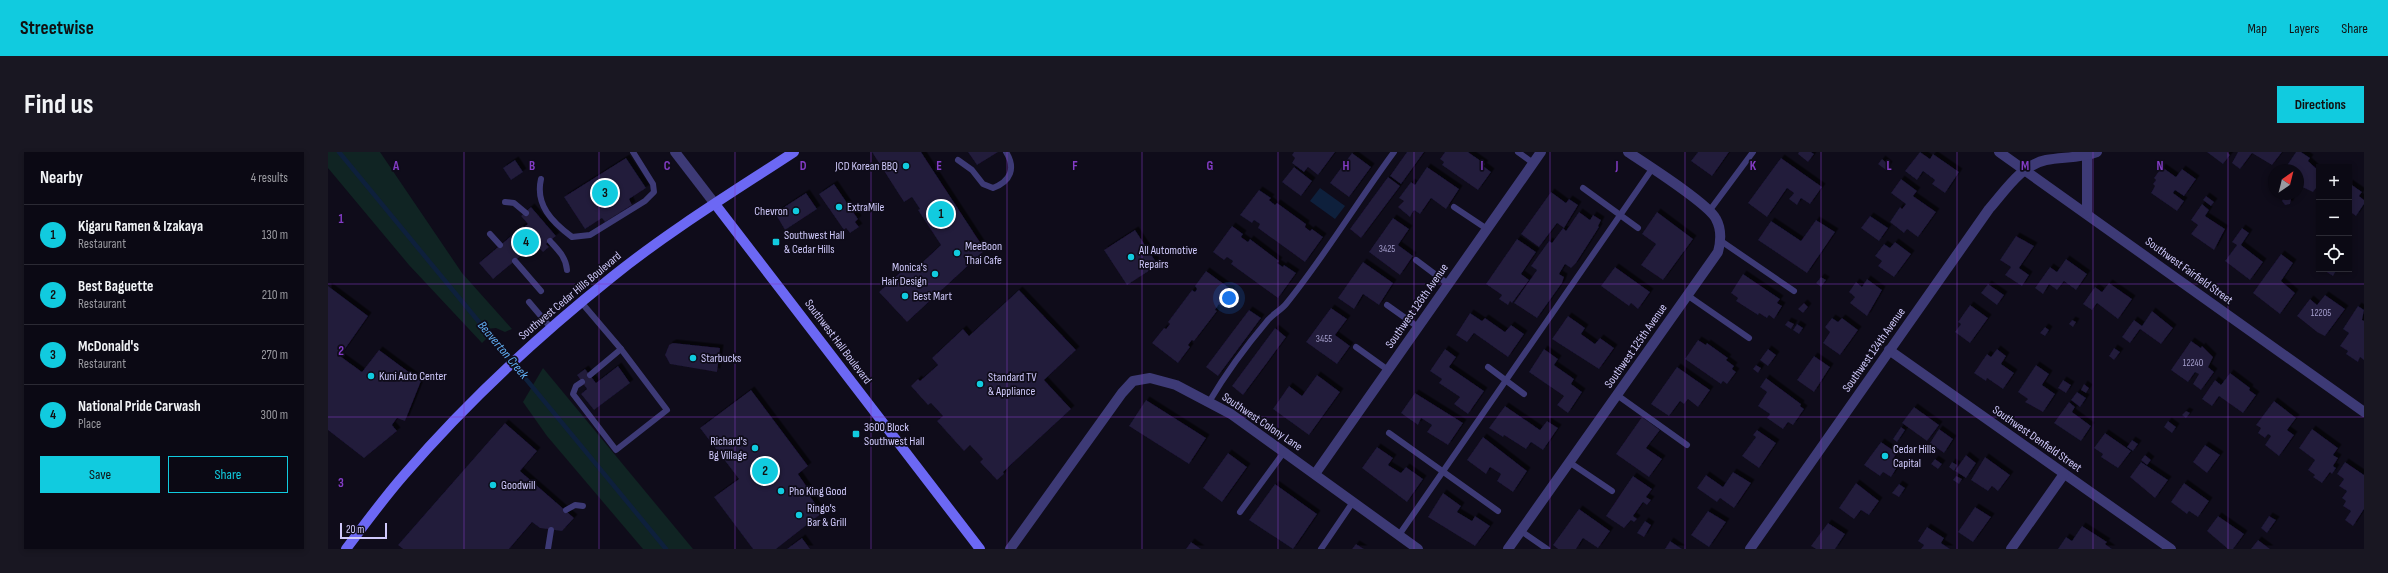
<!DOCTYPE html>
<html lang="en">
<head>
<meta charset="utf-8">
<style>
	body { margin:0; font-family:"Sofia Sans Condensed",sans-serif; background:#191722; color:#f1f3f6 }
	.controls { position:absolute; right:12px; top:12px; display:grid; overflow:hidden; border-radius:0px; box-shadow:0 2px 6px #0003 }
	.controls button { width:36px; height:36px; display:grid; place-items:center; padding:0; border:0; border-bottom:1px solid #2b2a34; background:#0b0914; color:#f1f3f6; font:20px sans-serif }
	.compass { position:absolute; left:1940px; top:12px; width:36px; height:36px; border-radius:50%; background:#0b0914; box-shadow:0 2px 6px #0003; rotate:35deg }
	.scale { position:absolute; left:12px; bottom:10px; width:47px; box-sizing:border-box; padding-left:4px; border:2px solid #cfc9fb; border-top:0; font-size:11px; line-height:14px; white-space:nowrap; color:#cfc9fb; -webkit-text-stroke:3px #0f0c1a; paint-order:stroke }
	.you { position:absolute; left:901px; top:146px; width:14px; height:14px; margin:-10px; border:3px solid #fff; border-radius:50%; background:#1a73e8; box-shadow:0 0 0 6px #1a73e833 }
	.badge { display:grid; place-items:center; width:26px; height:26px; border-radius:50%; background:#11cbdf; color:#111; font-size:13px; font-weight:700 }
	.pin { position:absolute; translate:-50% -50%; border:2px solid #fff; box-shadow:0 1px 4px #0006 }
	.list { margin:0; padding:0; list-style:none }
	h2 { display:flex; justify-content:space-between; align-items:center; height:52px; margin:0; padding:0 16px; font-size:17px }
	h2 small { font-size:13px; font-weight:400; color:#9a9aa0 }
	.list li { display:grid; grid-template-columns:26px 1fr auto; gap:12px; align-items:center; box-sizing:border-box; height:60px; padding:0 16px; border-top:1px solid #2b2a34 }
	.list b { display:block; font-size:15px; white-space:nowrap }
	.list p { margin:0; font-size:13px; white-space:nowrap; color:#9a9aa0 }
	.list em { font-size:13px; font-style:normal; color:#9a9aa0 }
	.actions { display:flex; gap:8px; padding:12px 16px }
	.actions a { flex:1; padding:9px 0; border:1px solid #11cbdf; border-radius:0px; text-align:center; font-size:14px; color:#11cbdf }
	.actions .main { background:#11cbdf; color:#111 }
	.icon { flex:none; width:22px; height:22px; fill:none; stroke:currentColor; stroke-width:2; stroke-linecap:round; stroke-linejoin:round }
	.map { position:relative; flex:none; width:2036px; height:397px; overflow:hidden; border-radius:0px }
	header { display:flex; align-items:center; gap:24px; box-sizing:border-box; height:56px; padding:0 20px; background:#11cbdf; color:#111 }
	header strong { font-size:19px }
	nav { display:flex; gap:22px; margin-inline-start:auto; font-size:14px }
	.intro { display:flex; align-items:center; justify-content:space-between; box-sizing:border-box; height:96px; padding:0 24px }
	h1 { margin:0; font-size:28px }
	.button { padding:10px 18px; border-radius:0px; background:#11cbdf; color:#111; font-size:14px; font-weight:700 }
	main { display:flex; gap:24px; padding:0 24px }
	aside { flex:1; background:#0b0914; border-radius:0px; box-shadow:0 2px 6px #0003 }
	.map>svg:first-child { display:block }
	.green { fill:#102423 }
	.water { fill:#0e203c }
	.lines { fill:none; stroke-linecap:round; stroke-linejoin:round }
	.stream { stroke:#0e203c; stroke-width:4.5 }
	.building { fill:#201a3a; filter:url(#shadow) }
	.service { stroke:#3d3a76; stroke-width:6 }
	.minor { stroke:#3d3a76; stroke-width:10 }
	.tertiary { stroke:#3d3a76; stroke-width:10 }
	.secondary { stroke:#6c68f4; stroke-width:10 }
	.grid { fill:none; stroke:#833cc5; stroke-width:1; stroke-opacity:0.55 }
	.poi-dot { fill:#11cbdf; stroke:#0f0c1a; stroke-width:1.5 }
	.labels { text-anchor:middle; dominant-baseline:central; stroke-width:3.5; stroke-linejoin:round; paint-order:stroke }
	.number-label { font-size:10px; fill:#a39dcb }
	.poi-label { font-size:12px; fill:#cfc9fb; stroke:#0f0c1a; text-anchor:start }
	.street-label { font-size:12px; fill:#cfc9fb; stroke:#0f0c1a }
	.water-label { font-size:13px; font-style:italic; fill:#60aef3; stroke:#0f0c1a }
	.grid-label { font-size:13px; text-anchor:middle; font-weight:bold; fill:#833cc5; stroke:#0f0c1a; stroke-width:3.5; stroke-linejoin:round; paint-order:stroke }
</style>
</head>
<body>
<header>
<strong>Streetwise</strong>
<nav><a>Map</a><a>Layers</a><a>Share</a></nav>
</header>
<div class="intro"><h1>Find us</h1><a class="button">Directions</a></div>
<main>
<aside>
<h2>Nearby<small>4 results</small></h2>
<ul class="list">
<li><span class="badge">1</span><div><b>Kigaru Ramen &amp; Izakaya</b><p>Restaurant</p></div><em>130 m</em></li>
<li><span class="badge">2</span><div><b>Best Baguette</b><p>Restaurant</p></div><em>210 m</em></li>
<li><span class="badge">3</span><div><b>McDonald's</b><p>Restaurant</p></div><em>270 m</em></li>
<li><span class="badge">4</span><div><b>National Pride Carwash</b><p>Place</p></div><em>300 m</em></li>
</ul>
<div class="actions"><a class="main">Save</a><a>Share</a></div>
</aside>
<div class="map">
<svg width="2036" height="397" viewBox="0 0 2036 397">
	<defs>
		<filter id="shadow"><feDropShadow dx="3.5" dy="-3.5" stdDeviation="0" flood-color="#0009"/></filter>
	</defs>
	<rect width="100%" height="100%" fill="#0f0c1a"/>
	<g class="green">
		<polygon points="0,0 52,0 134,121 184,177 177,180 168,176 158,177 162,183 154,191 81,113 0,16"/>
		<polygon points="215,216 365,397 315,397 219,284 195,250"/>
	</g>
	<polygon class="water" points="992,36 1017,54 1007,67 982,49"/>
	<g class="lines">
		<polyline class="stream" points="11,0 338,397"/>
	</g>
	<g class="building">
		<polygon points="544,0 593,0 657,98 579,170 551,140 578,115 583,121 613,93 590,58 592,57 584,45 576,50"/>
		<polygon points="640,0 670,0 649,13"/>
		<polygon points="966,0 1007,0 990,23 980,15 976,20 964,11 967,6 964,3"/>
		<polygon points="1079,0 1096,0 1073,32 1062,24"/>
		<polygon points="1117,0 1140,0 1157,12 1155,14 1163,20 1150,38 1114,13 1116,10 1112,7"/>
		<polygon points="1370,0 1401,0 1384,24 1363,9"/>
		<polygon points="1471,0 1483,0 1486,2 1480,10 1470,2"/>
		<polygon points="1592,0 1602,7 1605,2 1631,20 1617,41 1604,32 1607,28 1595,19 1589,28 1577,19"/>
		<polygon points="1879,0 1899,0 1902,3 1895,12"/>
		<polygon points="1910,0 1954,0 1944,13 1924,1 1912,17 1904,11"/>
		<polygon points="1968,0 1973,0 1982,6 1980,9 1991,19 1991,32 1985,40 1972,34 1970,37 1970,18 1956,18"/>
		<polygon points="1024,1 1043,15 1021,45 1002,31"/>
		<polygon points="298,6 318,36 301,47 304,53 277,70 274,66 257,77 236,45"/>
		<polygon points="1453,6 1494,35 1482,52 1473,46 1469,53 1461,47 1466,41 1459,36 1439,65 1420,51"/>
		<polygon points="1554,7 1561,13 1558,18 1550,12"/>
		<polygon points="187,8 195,20 183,28 175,16"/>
		<polygon points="966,15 984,29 973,44 954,30"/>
		<polygon points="1099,15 1131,37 1118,57 1103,46 1092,62 1086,58 1082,65 1070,55 1076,49 1071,46 1083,30 1087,33"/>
		<polygon points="1834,15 1848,25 1854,17 1868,27 1856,44 1847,38 1845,41 1856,49 1849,59 1823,41 1827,34 1825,32 1828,28 1826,26"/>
		<polygon points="1060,25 1072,34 1033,86 1022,77"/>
		<polygon points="1573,27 1589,39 1585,44 1608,60 1590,85 1579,77 1576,81 1562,70 1572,55 1574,57 1578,52 1563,41"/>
		<polygon points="2021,31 2034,40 2031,44 2036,48 2036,52 2028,64 2021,59"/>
		<polygon points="506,32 530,67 527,70 531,75 522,81 518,76 516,78 491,42"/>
		<polygon points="931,38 943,46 941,48 947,53 949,51 978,72 977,75 982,79 984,77 995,85 977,110 930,76 932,72 926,68 924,71 912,63"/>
		<polygon points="1223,40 1238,51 1241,47 1250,53 1236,76 1229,71 1211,95 1193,82"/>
		<polygon points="478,41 489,57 457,78 447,61"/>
		<polygon points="1878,44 1886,50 1883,54 1875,48"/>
		<polygon points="1956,44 1961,44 1963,47 1962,52 1957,53 1954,49"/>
		<polygon points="1874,52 1881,58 1877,64 1897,77 1886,98 1863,82 1870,73 1863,68"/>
		<polygon points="203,55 228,84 218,92 221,95 215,100 207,92 165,127 151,111 195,74 196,75 200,72 193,64"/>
		<polygon points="1251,60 1262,68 1265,63 1273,68 1270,74 1271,75 1248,111 1243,116 1237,112 1231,122 1236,125 1234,131 1209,166 1186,151 1209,118 1203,114 1221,89 1224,91 1235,76 1238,79"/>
		<polygon points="1329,60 1365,87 1335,128 1313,113 1328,92 1314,82"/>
		<polygon points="1542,64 1560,76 1551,89 1533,76"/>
		<polygon points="1065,66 1081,77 1070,93 1085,104 1072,123 1041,100"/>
		<polygon points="1488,68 1507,80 1479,121 1430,88 1443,69 1473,89"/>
		<polygon points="904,74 915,82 913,85 920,90 922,87 951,109 949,111 955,115 956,113 968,121 950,146 903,112 905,109 899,105 896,108 885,100"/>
		<polygon points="1914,76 1921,81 1913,93 1935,110 1922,128 1897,109 1909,93 1904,90"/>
		<polygon points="807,78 830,113 799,133 776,98"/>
		<polygon points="1688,84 1706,94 1691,116 1701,123 1694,134 1677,123 1683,115 1672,108"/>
		<polygon points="1189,87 1208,100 1193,122 1201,128 1184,151 1182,149 1180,153 1171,147 1174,143 1158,132"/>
		<polygon points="1567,90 1583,102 1566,125 1550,114 1554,109 1547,104 1556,92 1562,96"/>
		<polygon points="1953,102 1965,111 1953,129 1967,141 1952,162 1925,141"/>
		<polygon points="1738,107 1759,122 1748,138 1736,129 1729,138 1721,132 1715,142 1707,136 1722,115 1729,120"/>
		<polygon points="1035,110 1065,131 1051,153 1035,142 1026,157 1010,146"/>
		<polygon points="1287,115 1322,140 1310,157 1303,151 1301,154 1273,134"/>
		<polygon points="1999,117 2009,117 2005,124 1997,119"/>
		<polygon points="878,119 904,138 893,154 891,152 887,158 889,159 866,189 864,188 860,193 862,195 850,211 824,191 836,176 838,177 842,172 840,170 864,138 867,140 869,137 867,134"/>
		<polygon points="1415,122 1452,147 1449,151 1454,154 1446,167 1441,163 1439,166 1431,161 1430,163 1408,149 1410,146 1403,141"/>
		<polygon points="1493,125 1498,128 1493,135 1488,131"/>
		<polygon points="1539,127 1554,138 1539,164 1522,151 1527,145 1521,140 1528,130 1534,135"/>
		<polygon points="1781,131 1804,147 1790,167 1769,151 1764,158 1755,152 1767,135 1774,140"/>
		<polygon points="1660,132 1676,143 1669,153 1653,141"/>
		<polygon points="0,134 40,164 12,204 34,220 51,198 93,229 77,269 69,266 64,273 69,279 36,306 0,278"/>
		<polygon points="691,138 748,198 716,228 743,257 675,320 676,322 669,328 652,310 655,307 642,293 636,299 609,269 615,264 603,251 600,253 583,234 590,227 592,229 610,213 604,206 635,177 641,184"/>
		<polygon points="1997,143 2017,157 1997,184 1989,180 1969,164 1982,147 1989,153"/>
		<polygon points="1476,151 1480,155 1475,161 1470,157"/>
		<polygon points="1642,153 1660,166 1642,191 1627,180 1633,172 1630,170"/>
		<polygon points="2030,154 2036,158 2034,168 2036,169 2036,208 2032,205 2030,210 2018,202 2020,199 2012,194 2021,181 2015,177"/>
		<polygon points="1003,156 1019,167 1007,183 1022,194 1009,212 978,190"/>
		<polygon points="921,158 933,166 890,224 878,215"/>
		<polygon points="1824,159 1845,176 1833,192 1812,177 1802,191 1794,185 1806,168 1814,174"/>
		<polygon points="1142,161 1154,169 1157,166 1177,180 1183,173 1196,182 1180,205 1146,181 1139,190 1128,183"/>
		<polygon points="1240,164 1257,176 1253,182 1267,192 1272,186 1286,196 1271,217 1224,187"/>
		<polygon points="1504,166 1510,170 1514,166 1530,178 1512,203 1495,191 1502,180 1497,175"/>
		<polygon points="1744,168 1748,170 1745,175 1741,172"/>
		<polygon points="1460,169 1466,172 1463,177 1457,173"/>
		<polygon points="1469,172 1475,176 1471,182 1465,178"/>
		<polygon points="1717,175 1721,178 1717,184 1712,181"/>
		<polygon points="947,176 958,185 915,243 904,234"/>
		<polygon points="1370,188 1378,193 1379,191 1400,206 1398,208 1406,214 1404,217 1408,220 1399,232 1395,229 1393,232 1357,207"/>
		<polygon points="1863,189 1873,196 1874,194 1885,205 1880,215 1886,220 1873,238 1865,232 1871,222 1867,220 1860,230 1843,218"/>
		<polygon points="345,191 392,196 389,220 342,212 337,203 341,193"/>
		<polygon points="1786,196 1792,200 1786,208 1781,204"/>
		<polygon points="1117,197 1128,205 1121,215 1156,239 1140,262 1126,252 1132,245 1111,231 1114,227 1102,219"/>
		<polygon points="1216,197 1230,207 1226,213 1246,227 1243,232 1254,240 1240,261 1229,253 1236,244 1201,220"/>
		<polygon points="1440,197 1448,203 1440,214 1432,208"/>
		<polygon points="1669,197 1678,204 1673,212 1686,221 1675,237 1659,226 1658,229 1646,221 1659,202 1663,205"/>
		<polygon points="1486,204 1502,215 1486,240 1469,228"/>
		<polygon points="1428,213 1433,216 1430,221 1425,217"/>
		<polygon points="1708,213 1721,222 1714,233 1727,242 1715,260 1697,250 1700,247 1690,240"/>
		<polygon points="290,214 302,231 266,258 253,242 259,237 249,223 257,217 268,231"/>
		<polygon points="1349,215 1382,238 1370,255 1360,247 1356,252 1352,249 1341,264 1323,252"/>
		<polygon points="1902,221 1922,236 1921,238 1928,243 1915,261 1891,244 1884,254 1874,247 1887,228 1893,233"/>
		<polygon points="989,223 1012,240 981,283 945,257 961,234 974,244"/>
		<polygon points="1438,226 1473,252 1472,254 1476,257 1465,273 1460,270 1455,277 1439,266 1442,262 1430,254 1439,240 1432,235"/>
		<polygon points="1735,228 1743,233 1738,241 1730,236"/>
		<polygon points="1756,232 1761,236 1758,241 1753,238"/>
		<polygon points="423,238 480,314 470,322 483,341 481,343 494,361 448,397 425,397 386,345 411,327 372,276"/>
		<polygon points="1749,240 1758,246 1752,255 1743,248"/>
		<polygon points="1087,241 1135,271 1120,293 1099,280 1104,273 1093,266 1090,273 1073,261"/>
		<polygon points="818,248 878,286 861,312 801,274"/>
		<polygon points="1946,249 1968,266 1959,278 1966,283 1951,304 1937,293 1943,284 1940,282 1937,286 1930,281 1933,276 1928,273"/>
		<polygon points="1741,250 1747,255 1744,260 1763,274 1753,289 1726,271"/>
		<polygon points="1177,254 1212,278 1219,269 1230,276 1215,298 1203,290 1198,297 1176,283 1175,285 1161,276"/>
		<polygon points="1586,255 1611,273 1599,289 1574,271"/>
		<polygon points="1858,259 1862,261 1858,266 1854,263"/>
		<polygon points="1314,265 1332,278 1318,296 1334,307 1321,325 1288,302"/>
		<polygon points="1840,269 1848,275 1844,281 1836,275"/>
		<polygon points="177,271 209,299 192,319 246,366 234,379 212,376 204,370 181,397 75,397 70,393"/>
		<polygon points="1573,275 1577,278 1569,290 1565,287"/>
		<polygon points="1611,277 1625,287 1616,301 1602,291"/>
		<polygon points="1984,277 2010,296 2005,303 2010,306 2005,314 2008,316 2004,322 2002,320 1994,331 1985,325 1987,323 1980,318 1987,308 1971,296"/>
		<polygon points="1429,278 1448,291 1431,316 1414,304 1428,285 1425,283"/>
		<polygon points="1777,281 1803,299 1790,316 1773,305 1775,302 1766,296"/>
		<polygon points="1155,285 1199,319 1185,340 1169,329 1173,322 1162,315 1158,322 1139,308"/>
		<polygon points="1804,288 1810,292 1805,299 1799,295"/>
		<polygon points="1553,290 1569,301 1564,308 1571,312 1563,325 1555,320 1552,324 1536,313"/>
		<polygon points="1877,293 1892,303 1879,321 1865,310"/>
		<polygon points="1049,295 1065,306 1060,313 1073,321 1078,315 1095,327 1079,350 1034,316"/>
		<polygon points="900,301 919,315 894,350 875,336"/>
		<polygon points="1638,303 1648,311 1638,326 1627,319"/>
		<polygon points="1817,303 1823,308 1819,313 1813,308"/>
		<polygon points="1657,305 1682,323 1670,339 1664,334 1660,339 1643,328"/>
		<polygon points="1607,307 1614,312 1610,317 1603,312"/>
		<polygon points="1624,310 1629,313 1626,319 1621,315"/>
		<polygon points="1813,310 1840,328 1827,346 1802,325"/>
		<polygon points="2017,310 2036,323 2036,357 2025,374 2017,368 2023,359 2015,354 2018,349 2014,346 2019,339 2011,334 2016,327 2009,322"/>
		<polygon points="1405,320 1423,331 1406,356 1392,346 1389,350 1369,336 1378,323 1395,335"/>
		<polygon points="1305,324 1324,337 1318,345 1323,348 1319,353 1315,350 1305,364 1309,367 1306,370 1303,368 1296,376 1278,364"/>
		<polygon points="1628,324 1634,327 1631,332 1625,328"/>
		<polygon points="1528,331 1551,349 1541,363 1533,358 1526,367 1511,356"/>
		<polygon points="1856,331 1881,349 1870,365 1861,359 1859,362 1843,350"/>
		<polygon points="947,332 989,362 965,397 921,368"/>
		<polygon points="1571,332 1577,336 1571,345 1564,341"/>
		<polygon points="1115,341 1133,354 1129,360 1144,369 1147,364 1162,374 1147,394 1100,365"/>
		<polygon points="1647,355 1663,365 1645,390 1630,380"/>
		<polygon points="1251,357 1282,379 1270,396 1255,386 1248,397 1230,397 1225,393"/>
		<polygon points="1380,359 1398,370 1381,395 1363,383"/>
		<polygon points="1890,364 1916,382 1905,397 1900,397 1879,379"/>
		<polygon points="1941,364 1948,368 1939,381 1933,376"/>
		<polygon points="1317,369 1323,373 1316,385 1309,381"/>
		<polygon points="1500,371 1517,382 1507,397 1488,397 1483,394"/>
		<polygon points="1754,374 1779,390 1777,392 1784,397 1730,397 1738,385 1744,389"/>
		<polygon points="1599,375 1616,386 1613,391 1622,397 1593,397 1596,393 1590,389"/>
		<polygon points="474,386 482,397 459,397"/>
		<polygon points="1930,388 1942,397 1923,397"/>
		<polygon points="1342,389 1354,397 1337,397"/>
		<polygon points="863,390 873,397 858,397"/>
		<polygon points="1028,392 1036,397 1024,397"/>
	</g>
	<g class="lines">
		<g class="service">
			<polyline points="1190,0 1205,11"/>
			<path d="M630,8L644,18L655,32L665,36C683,29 688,16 678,0"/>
			<path d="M213,27C207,53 224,70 244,85L262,83L317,49L326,40L325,32L305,0"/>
			<polyline points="1255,36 1310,76"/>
			<polyline points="177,50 186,51 198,61"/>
			<polyline points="1126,55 1159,77"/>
			<polyline points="1382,58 1425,0"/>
			<polyline points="162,82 172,93"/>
			<path d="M222,89C230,98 238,105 239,118"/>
			<polyline points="1393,89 1466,139"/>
			<polyline points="1088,108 1120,132"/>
			<polyline points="187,109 213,139"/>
			<polyline points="1359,143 1421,186"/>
			<polyline points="201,150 223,176"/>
			<polyline points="253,150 293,197 339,258 288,298 245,242 248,234 254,230"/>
			<polyline points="1059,153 1090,175"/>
			<polyline points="1028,195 1060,218"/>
			<polyline points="1160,215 1196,242"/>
			<polyline points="262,223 293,197"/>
			<polyline points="1289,243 1359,293"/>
			<path d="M881,250C898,221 918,194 940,168C945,162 953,158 958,152C997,104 1029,50 1066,0"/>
			<polyline points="1061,281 1170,359"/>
			<polyline points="1241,310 1284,339"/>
			<polyline points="238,358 247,353 255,354"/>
			<polyline points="912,360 956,300"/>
			<polyline points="1193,379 1219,397"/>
			<polyline points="1071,383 1324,17"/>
			<polyline points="220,397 223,378"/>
			<polyline points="993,397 1025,350"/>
		</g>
		<g class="minor">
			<polyline points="1671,0 2036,260"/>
			<polyline points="1759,62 1759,3"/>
			<polyline points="1561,198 1843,397"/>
			<polyline points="987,322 1213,0"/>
			<polyline points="682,397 794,241 805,229 822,226 848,233 903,262 1090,397"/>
			<path d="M1180,397L1390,100C1393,89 1394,78 1388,67C1381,52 1318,12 1300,0"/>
			<path d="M1422,397L1661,57C1677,39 1693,13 1718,8C1735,5 1753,6 1769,0"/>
			<polyline points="1683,397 1736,322"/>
		</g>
		<polyline class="tertiary" points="347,0 387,52"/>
		<g class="secondary">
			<polyline points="387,52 652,397"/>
			<path d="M18,397C37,372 55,347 76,323C138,251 209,185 284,125C341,79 405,40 466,0"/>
		</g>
	</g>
	<path class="grid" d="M136,0V397M271,0V397M407,0V397M543,0V397M679,0V397M814,0V397M950,0V397M1086,0V397M1222,0V397M1357,0V397M1493,0V397M1629,0V397M1765,0V397M1900,0V397M0,132H2036M0,265H2036"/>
	<g class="poi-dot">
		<circle cx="578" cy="14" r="4"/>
		<circle cx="511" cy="55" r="4"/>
		<circle cx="468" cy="59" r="4"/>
		<rect x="444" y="86" width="8" height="8" rx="2"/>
		<circle cx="629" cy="101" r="4"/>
		<circle cx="803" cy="105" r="4"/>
		<circle cx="607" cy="122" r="4"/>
		<circle cx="577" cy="144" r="4"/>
		<circle cx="365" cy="206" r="4"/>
		<circle cx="43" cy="224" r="4"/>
		<circle cx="652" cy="232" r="4"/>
		<rect x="524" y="278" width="8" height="8" rx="2"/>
		<circle cx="427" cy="296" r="4"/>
		<circle cx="1557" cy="304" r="4"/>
		<circle cx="165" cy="333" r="4"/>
		<circle cx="453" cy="339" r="4"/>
		<circle cx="471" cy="363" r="4"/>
	</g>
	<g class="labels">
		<g class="number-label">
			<text x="1059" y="97">3425</text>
			<text x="1993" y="161">12205</text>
			<text x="996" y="187">3455</text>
			<text x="1865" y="211">12240</text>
		</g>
		<g class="poi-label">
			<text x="570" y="14" text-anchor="end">JCD Korean BBQ</text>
			<text x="519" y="55">ExtraMile</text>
			<text x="460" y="59" text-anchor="end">Chevron</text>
			<text x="456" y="83">Southwest Hall<tspan x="456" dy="14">&amp; Cedar Hills</tspan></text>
			<text x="637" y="94">MeeBoon<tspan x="637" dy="14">Thai Cafe</tspan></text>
			<text x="811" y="98">All Automotive<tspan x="811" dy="14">Repairs</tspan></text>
			<text x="599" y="115" text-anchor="end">Monica's<tspan x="599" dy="14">Hair Design</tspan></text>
			<text x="585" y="144">Best Mart</text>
			<text x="373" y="206">Starbucks</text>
			<text x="51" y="224">Kuni Auto Center</text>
			<text x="660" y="225">Standard TV<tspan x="660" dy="14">&amp; Appliance</tspan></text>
			<text x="536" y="275">3600 Block<tspan x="536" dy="14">Southwest Hall</tspan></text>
			<text x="419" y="289" text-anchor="end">Richard's<tspan x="419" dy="14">Bg Village</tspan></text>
			<text x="1565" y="297">Cedar Hills<tspan x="1565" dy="14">Capital</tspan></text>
			<text x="173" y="333">Goodwill</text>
			<text x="461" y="339">Pho King Good</text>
			<text x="479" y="356">Ringo's<tspan x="479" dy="14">Bar &amp; Grill</tspan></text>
		</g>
		<g class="street-label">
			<text transform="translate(1861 119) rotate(36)">Southwest Fairfield Street</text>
			<text transform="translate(242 144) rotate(-40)">Southwest Cedar Hills Boulevard</text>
			<text transform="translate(1089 154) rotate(-55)">Southwest 126th Avenue</text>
			<text transform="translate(510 190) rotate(53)">Southwest Hall Boulevard</text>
			<text transform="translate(1308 194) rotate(-55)">Southwest 125th Avenue</text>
			<text transform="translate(1546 198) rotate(-55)">Southwest 124th Avenue</text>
			<text transform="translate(934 270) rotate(34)">Southwest Colony Lane</text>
			<text transform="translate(1709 287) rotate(35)">Southwest Denfield Street</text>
		</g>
		<g class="water-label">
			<text transform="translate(175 198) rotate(50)">Beaverton Creek</text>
		</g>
	</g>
	<g class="grid-label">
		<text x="68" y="18">A</text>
		<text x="204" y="18">B</text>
		<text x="339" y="18">C</text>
		<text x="475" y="18">D</text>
		<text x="611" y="18">E</text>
		<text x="747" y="18">F</text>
		<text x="882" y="18">G</text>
		<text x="1018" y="18">H</text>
		<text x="1154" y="18">I</text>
		<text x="1289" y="18">J</text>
		<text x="1425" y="18">K</text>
		<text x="1561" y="18">L</text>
		<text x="1697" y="18">M</text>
		<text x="1832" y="18">N</text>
		<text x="13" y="71">1</text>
		<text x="13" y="203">2</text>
		<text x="13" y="335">3</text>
	</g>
</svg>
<div class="controls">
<button>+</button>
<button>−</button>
<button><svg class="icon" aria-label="locate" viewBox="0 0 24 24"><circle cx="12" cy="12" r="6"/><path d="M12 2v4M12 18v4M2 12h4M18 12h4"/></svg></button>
</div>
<svg class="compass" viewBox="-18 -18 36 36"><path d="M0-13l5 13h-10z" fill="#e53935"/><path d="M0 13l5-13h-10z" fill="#9a9aa0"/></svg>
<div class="scale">20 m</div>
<div class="you"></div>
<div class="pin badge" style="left:613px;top:62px">1</div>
<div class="pin badge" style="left:437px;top:319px">2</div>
<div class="pin badge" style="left:277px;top:41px">3</div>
<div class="pin badge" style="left:198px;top:90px">4</div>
</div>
</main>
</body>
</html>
